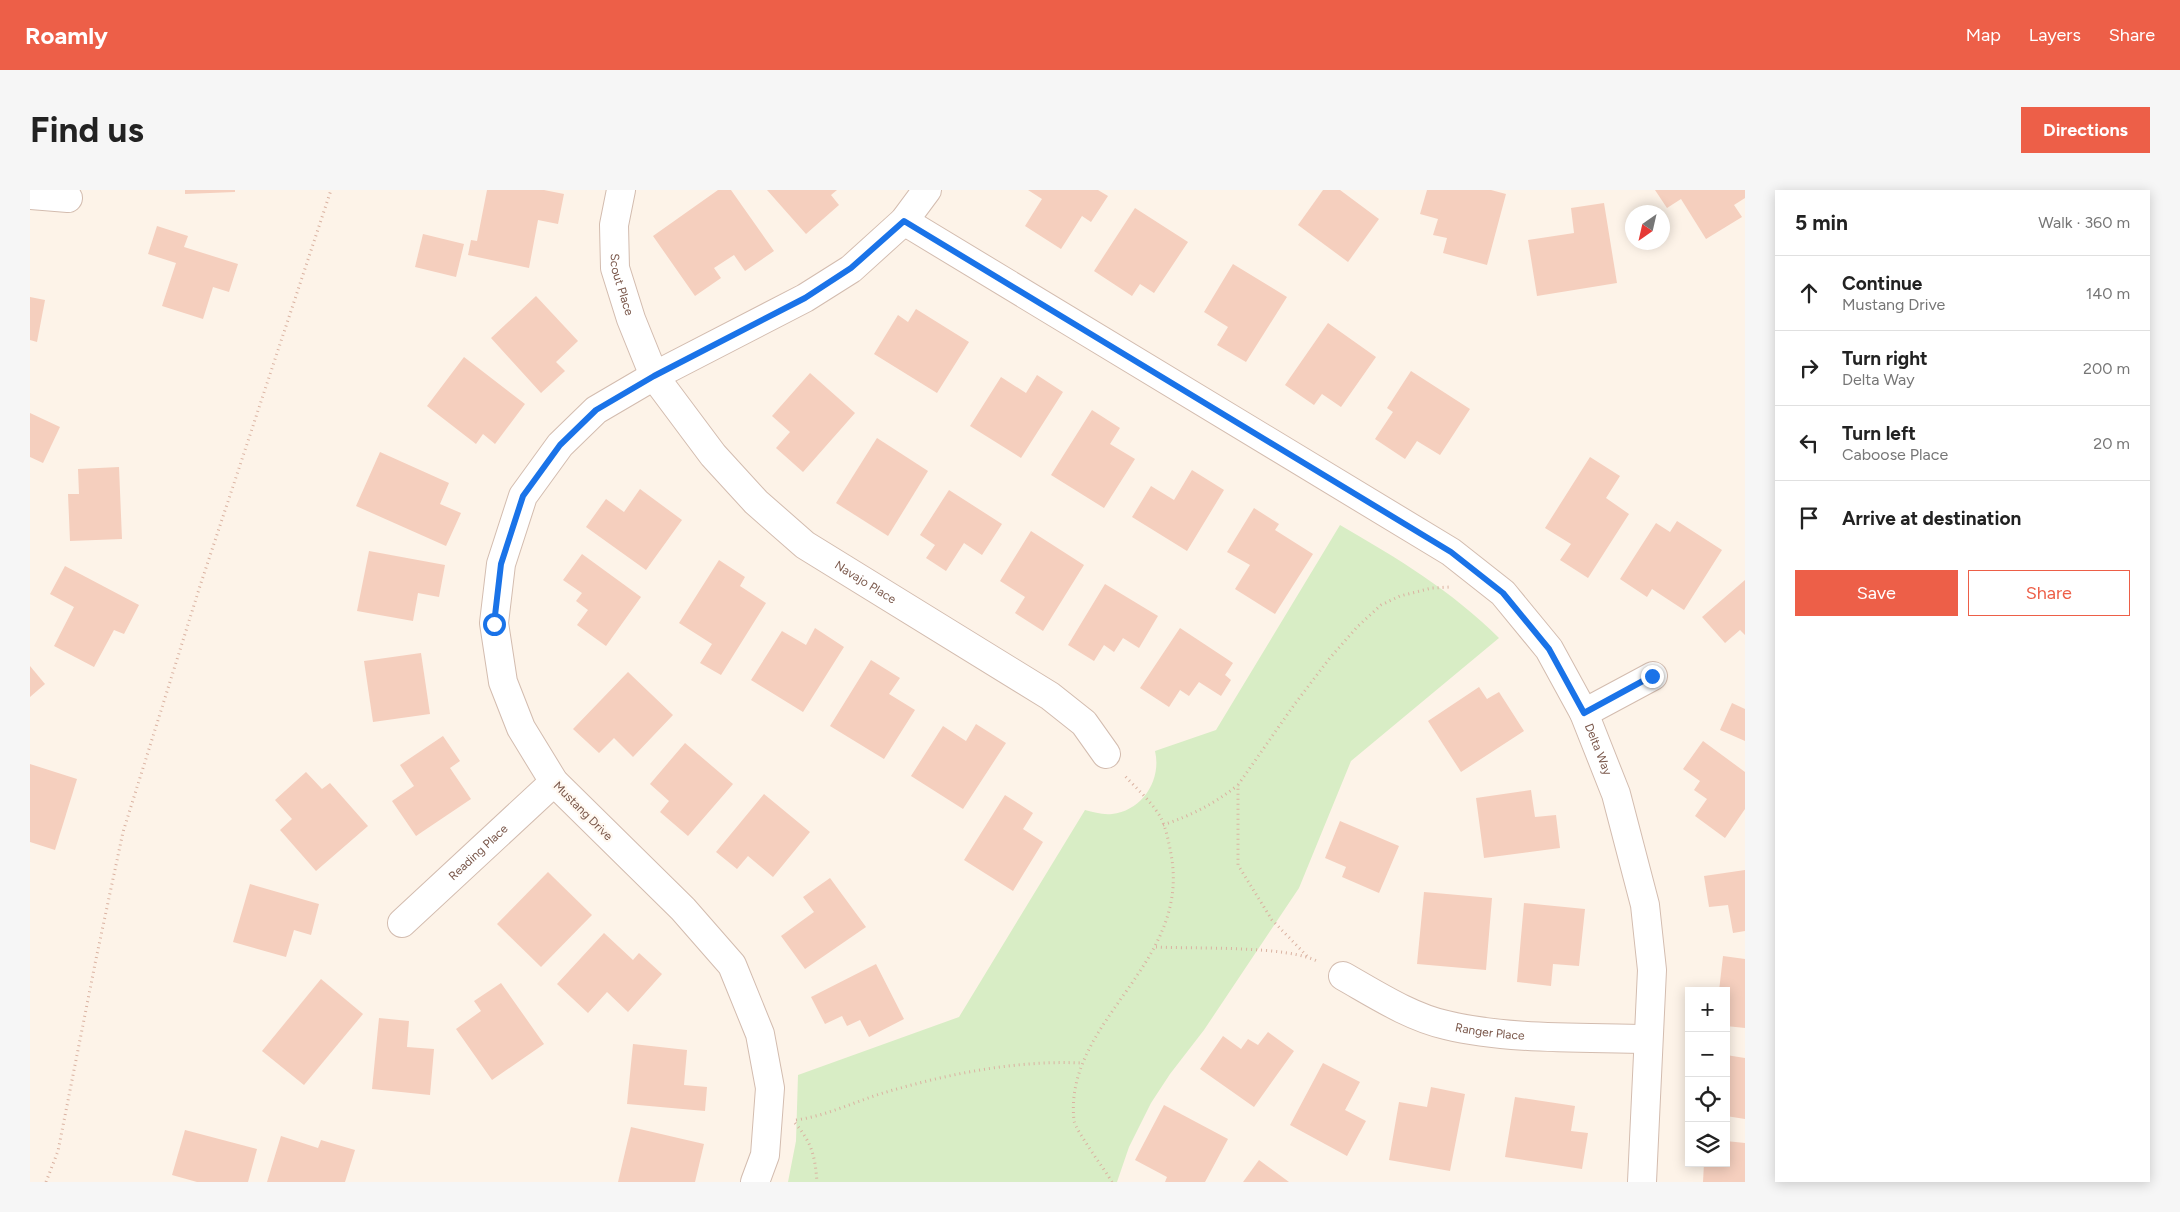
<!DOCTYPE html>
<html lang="en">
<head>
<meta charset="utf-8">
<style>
	body { margin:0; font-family:Figtree,sans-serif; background:#f6f6f6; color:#222 }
	.controls { position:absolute; right:15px; bottom:15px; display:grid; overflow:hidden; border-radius:0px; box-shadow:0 2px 12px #0003 }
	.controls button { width:45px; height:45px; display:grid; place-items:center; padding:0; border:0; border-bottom:1px solid #e0e0e0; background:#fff; color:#222; font:25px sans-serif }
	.compass { position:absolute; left:1595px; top:15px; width:45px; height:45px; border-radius:50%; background:#fff; box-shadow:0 2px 12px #0003; rotate:214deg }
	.stop { position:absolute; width:15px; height:15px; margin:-11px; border:4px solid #1a73e8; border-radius:50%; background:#fff }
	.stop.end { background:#1a73e8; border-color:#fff; box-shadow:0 1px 5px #0008 }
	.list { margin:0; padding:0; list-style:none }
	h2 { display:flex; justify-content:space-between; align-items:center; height:65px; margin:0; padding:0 20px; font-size:21px }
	h2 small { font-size:16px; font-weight:400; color:#767676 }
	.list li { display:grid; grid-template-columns:32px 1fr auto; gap:15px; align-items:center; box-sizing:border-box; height:75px; padding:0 20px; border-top:1px solid #e0e0e0 }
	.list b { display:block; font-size:19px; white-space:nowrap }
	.list p { margin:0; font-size:16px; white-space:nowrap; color:#767676 }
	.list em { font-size:16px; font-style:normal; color:#767676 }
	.actions { display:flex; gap:10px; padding:15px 20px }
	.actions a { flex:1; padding:11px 0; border:1px solid #ed5f48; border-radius:0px; text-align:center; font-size:18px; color:#ed5f48 }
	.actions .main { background:#ed5f48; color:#fff }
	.icon { flex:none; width:28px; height:28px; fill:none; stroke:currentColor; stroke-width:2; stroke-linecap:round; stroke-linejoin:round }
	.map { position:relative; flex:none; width:1715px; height:992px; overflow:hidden; border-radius:0px }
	header { display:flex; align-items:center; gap:30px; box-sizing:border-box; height:70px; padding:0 25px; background:#ed5f48; color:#fff }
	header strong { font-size:24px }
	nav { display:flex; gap:28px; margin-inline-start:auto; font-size:18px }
	.intro { display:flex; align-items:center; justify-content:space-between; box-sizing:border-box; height:120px; padding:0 30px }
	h1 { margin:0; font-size:35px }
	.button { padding:12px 22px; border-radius:0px; background:#ed5f48; color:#fff; font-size:18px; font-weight:700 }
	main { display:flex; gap:30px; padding:0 30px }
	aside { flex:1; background:#fff; border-radius:0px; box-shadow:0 2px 12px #0003 }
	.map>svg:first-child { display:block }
	.green { fill:#d8edc5 }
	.building { fill:#f5cfbe }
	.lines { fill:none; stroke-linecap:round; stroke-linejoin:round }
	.minor-casing { stroke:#d3bcaf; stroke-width:30 }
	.path { stroke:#dab2a1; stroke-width:3; stroke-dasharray:1 4; stroke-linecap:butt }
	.minor { stroke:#fff; stroke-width:28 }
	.route { stroke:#1a73e8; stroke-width:6 }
	.labels { text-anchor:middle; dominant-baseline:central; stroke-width:4.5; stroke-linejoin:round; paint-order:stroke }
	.street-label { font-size:12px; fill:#7a574a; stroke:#fff8f0 }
</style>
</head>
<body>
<header>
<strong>Roamly</strong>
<nav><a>Map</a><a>Layers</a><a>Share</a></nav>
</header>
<div class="intro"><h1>Find us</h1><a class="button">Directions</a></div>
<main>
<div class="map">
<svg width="1715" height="992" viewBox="0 0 1715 992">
	<rect width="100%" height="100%" fill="#fdf3e8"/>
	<path class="green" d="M1310,335C1367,368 1422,401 1469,448L1321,571L1269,698L1174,840L1140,884L1121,913L1099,957L1087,992H758L766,951L768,885L929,827L1055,620C1064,622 1072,625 1082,624C1112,621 1132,590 1125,561L1186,540Z"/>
	<g class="building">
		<polygon points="155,0 205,0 205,2 155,4"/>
		<polygon points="457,0 514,0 534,4 528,34 508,30 499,78 438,65 441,50 447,51"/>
		<polygon points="688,0 701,0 744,61 715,81 704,65 684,78 691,88 665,106 623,46"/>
		<polygon points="737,0 807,0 801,5 809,15 776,44"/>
		<polygon points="998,0 1068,0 1078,6 1061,32 1052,26 1031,59 995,36 1012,9"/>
		<polygon points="1293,0 1310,0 1349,29 1318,72 1268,35"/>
		<polygon points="1397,0 1461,0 1476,4 1457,75 1413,63 1417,48 1403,45 1408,29 1390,24"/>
		<polygon points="1625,0 1715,0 1715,8 1704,15 1712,27 1676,49 1651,9 1637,18"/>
		<polygon points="1574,13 1587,93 1507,106 1498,50 1544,43 1541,18"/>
		<polygon points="1105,18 1158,52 1124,103 1110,94 1102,106 1064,81"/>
		<polygon points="127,36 158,46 154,57 208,74 199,102 183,97 173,129 132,116 146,73 118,64"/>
		<polygon points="393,44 434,54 426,87 385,77"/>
		<polygon points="1203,74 1257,107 1216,172 1187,155 1198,137 1174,122"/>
		<polygon points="506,106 548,151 526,172 535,181 511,203 461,148"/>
		<polygon points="0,107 15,110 7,152 0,150"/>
		<polygon points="886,119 939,152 907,203 844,164 868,125 878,132"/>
		<polygon points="1298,133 1346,167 1311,217 1292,204 1284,215 1255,195"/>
		<polygon points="434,167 495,214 465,254 453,244 446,254 397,216"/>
		<polygon points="1381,181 1440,219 1410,265 1387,251 1375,269 1345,249 1363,222 1357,218"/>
		<polygon points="780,183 825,223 773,282 746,258 760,242 742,226"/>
		<polygon points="1007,185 1033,202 991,268 940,236 971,187 996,203"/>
		<polygon points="1062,220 1090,238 1080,254 1105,269 1074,318 1021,285"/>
		<polygon points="0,223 30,237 13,273 0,267"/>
		<polygon points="847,248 898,281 858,346 806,313"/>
		<polygon points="350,262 419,293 410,314 431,323 416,356 326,316"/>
		<polygon points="1560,267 1590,286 1576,308 1599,324 1558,388 1530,370 1541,354 1515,338"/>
		<polygon points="89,277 92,349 40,351 38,304 49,304 48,279"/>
		<polygon points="1162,280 1194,300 1157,361 1102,327 1121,296 1144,310"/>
		<polygon points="610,299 652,330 616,380 556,337 576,309 594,322"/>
		<polygon points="919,300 972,334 952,365 934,353 916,381 896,368 905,355 890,345"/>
		<polygon points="1224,318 1249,334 1245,340 1283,364 1245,424 1205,399 1220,375 1197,362"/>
		<polygon points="1647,331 1692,360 1654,420 1622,399 1617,407 1590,389 1626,333 1640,342"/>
		<polygon points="1001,341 1054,375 1013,441 985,423 995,407 970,391"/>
		<polygon points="339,361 415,375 409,407 388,403 383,431 327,421"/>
		<polygon points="552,364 611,407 576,456 547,435 558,420 546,411 552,403 533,390"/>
		<polygon points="689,370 715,387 710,396 736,413 691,485 670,473 682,454 649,433"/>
		<polygon points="35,376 109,415 94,444 84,440 64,477 24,456 44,417 20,404"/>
		<polygon points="1715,390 1715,445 1710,440 1695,453 1672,427"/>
		<polygon points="1075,394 1128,426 1109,458 1093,448 1084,462 1074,455 1064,471 1038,455"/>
		<polygon points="785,438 814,457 773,522 721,490 752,441 776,455"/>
		<polygon points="1150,438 1203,473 1195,485 1201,490 1191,506 1169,492 1159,506 1150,500 1139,517 1110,498"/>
		<polygon points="391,463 400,524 343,532 334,471"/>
		<polygon points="841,470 870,488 859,504 885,520 854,569 800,536"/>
		<polygon points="0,476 15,494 0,507"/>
		<polygon points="598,482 643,525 603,567 584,548 569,563 543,539"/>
		<polygon points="1449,497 1457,509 1469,502 1494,541 1431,582 1398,531"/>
		<polygon points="1702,513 1715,519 1715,551 1690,540"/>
		<polygon points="946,534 976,553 933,619 881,586 913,536 936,551"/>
		<polygon points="413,546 430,571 420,578 441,609 386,646 362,611 384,596 370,575"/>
		<polygon points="1673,551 1715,582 1715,619 1695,648 1665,626 1677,609 1664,600 1670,591 1653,579"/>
		<polygon points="655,553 703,594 658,646 630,622 639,611 620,594"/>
		<polygon points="0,574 47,589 25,660 0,652"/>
		<polygon points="276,582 292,599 300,593 338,636 286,681 250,640 262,629 245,610"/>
		<polygon points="1501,600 1505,627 1526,625 1530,658 1454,668 1446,608"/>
		<polygon points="734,604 780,642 743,687 718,666 707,679 686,662"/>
		<polygon points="975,605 1003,623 993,639 1013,652 983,701 934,670"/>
		<polygon points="1310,631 1369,656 1349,703 1312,687 1316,677 1295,668"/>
		<polygon points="1715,680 1715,741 1703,743 1698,715 1679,717 1674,686"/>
		<polygon points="518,682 562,725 511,777 467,734"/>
		<polygon points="800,688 836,737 775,779 751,746 784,722 773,707"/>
		<polygon points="220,694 289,714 281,745 264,740 256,767 203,752"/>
		<polygon points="1394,702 1462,708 1456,780 1387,774"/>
		<polygon points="1494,713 1555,719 1549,776 1523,774 1521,796 1487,792"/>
		<polygon points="574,743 603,770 609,763 632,784 598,822 577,802 558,823 527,794"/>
		<polygon points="1693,766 1715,769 1715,838 1696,836 1696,801 1689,801"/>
		<polygon points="846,774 874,829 839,847 830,830 817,836 812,826 795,834 781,807"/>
		<polygon points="291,789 333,824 274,895 232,861"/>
		<polygon points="471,793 514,854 462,890 426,839 451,821 444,811"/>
		<polygon points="349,828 379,831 377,857 404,859 400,905 342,899"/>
		<polygon points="1238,842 1264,861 1224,917 1170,879 1193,846 1211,859 1218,849 1228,855"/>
		<polygon points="603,854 657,860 654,895 677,897 675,921 597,914"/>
		<polygon points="1696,865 1715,868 1715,929 1696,926 1699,902 1696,901"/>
		<polygon points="1293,873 1330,892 1315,920 1336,931 1317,966 1260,935"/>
		<polygon points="1401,897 1435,904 1420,981 1359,970 1369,912 1397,917"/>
		<polygon points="1485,907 1545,916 1541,941 1558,943 1552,979 1475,967"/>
		<polygon points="1134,915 1198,949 1175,992 1135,992 1137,987 1105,970"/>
		<polygon points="601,937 674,954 665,992 588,992"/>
		<polygon points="155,940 227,959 218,992 167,992 142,985"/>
		<polygon points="251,946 288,958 291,950 325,960 315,992 237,992"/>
		<polygon points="1696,951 1715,953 1715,992 1673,992 1674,973 1696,973"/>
		<polygon points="1229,970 1259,992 1213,992"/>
	</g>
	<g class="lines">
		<g class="minor-casing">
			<g id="minor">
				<path id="s1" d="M591,0L584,35L585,78L601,129L624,186L683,265L726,312L775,355L1020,506L1054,533L1076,564"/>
				<polyline points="0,5 38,8"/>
				<path id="s2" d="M874,31L1421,362L1473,403L1519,459L1554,523L1586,604L1615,715L1622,780L1612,992"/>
				<polyline points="1554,523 1623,486"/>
				<path id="s3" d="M372,733L524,592"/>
				<path id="s4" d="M1313,786C1345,804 1380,827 1416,835C1478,850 1554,847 1618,849"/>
				<polyline points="725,992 735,965 740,898 730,844 702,775 653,719 524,592 491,538 473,492 464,433 471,374 493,306 530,255 566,220 624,186 775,108 821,79 874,31 897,0"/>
			</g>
		</g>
		<g class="path">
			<path d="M1133,635C1162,625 1184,614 1208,595"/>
			<path d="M1126,757C1165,759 1258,755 1289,772"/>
			<polyline points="1277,766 1242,730 1208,675 1208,595 1264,515 1299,469 1327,437 1351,415 1370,406 1402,398 1420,397"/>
			<path d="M766,930C796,926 824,912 853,903C917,884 986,870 1052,873"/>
			<path d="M765,933C782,953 785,966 787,992"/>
			<polyline points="16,992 28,961 66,769 93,642 170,396 301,0"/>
			<path d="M1082,992C1075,980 1046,941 1044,931C1033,830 1162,775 1141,664C1139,653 1136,638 1131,628C1122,612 1106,598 1094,585"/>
		</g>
		<use href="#minor" class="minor"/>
	</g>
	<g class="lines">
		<polyline class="route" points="464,434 471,374 493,306 530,255 566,220 624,186 775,108 821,78 874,31 1421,362 1473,403 1519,459 1554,523 1622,486"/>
	</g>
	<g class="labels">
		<g class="street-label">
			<text stroke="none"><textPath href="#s1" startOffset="96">Scout Place</textPath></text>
			<text stroke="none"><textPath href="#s1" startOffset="492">Navajo Place</textPath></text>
			<text stroke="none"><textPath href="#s2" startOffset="890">Delta Way</textPath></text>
			<text transform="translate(553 621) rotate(45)">Mustang Drive</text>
			<text stroke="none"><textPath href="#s3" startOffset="104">Reading Place</textPath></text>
			<text stroke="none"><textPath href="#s4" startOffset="159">Ranger Place</textPath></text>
		</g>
	</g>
</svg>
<div class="controls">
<button>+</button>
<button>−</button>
<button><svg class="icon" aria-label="locate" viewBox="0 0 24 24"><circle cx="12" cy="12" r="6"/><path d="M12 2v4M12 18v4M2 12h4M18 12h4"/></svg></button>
<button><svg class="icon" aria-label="layers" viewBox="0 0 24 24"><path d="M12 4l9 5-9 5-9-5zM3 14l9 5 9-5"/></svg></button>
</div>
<svg class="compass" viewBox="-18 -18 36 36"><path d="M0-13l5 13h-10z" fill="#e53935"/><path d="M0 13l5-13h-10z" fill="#767676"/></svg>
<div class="stop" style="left:464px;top:434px"></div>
<div class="stop end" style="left:1622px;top:486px"></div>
</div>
<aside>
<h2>5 min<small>Walk · 360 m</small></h2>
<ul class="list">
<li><svg class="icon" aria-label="ahead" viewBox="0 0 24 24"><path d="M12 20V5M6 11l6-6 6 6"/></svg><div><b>Continue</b><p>Mustang Drive</p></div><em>140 m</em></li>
<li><svg class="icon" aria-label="right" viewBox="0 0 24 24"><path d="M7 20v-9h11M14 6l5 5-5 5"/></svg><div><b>Turn right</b><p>Delta Way</p></div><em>200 m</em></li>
<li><svg class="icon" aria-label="left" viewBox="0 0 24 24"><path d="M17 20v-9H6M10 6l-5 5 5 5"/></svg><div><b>Turn left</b><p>Caboose Place</p></div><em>20 m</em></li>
<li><svg class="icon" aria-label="arrive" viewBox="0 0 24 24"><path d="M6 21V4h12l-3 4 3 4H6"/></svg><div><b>Arrive at destination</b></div></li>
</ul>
<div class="actions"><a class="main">Save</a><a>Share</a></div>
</aside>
</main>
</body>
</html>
